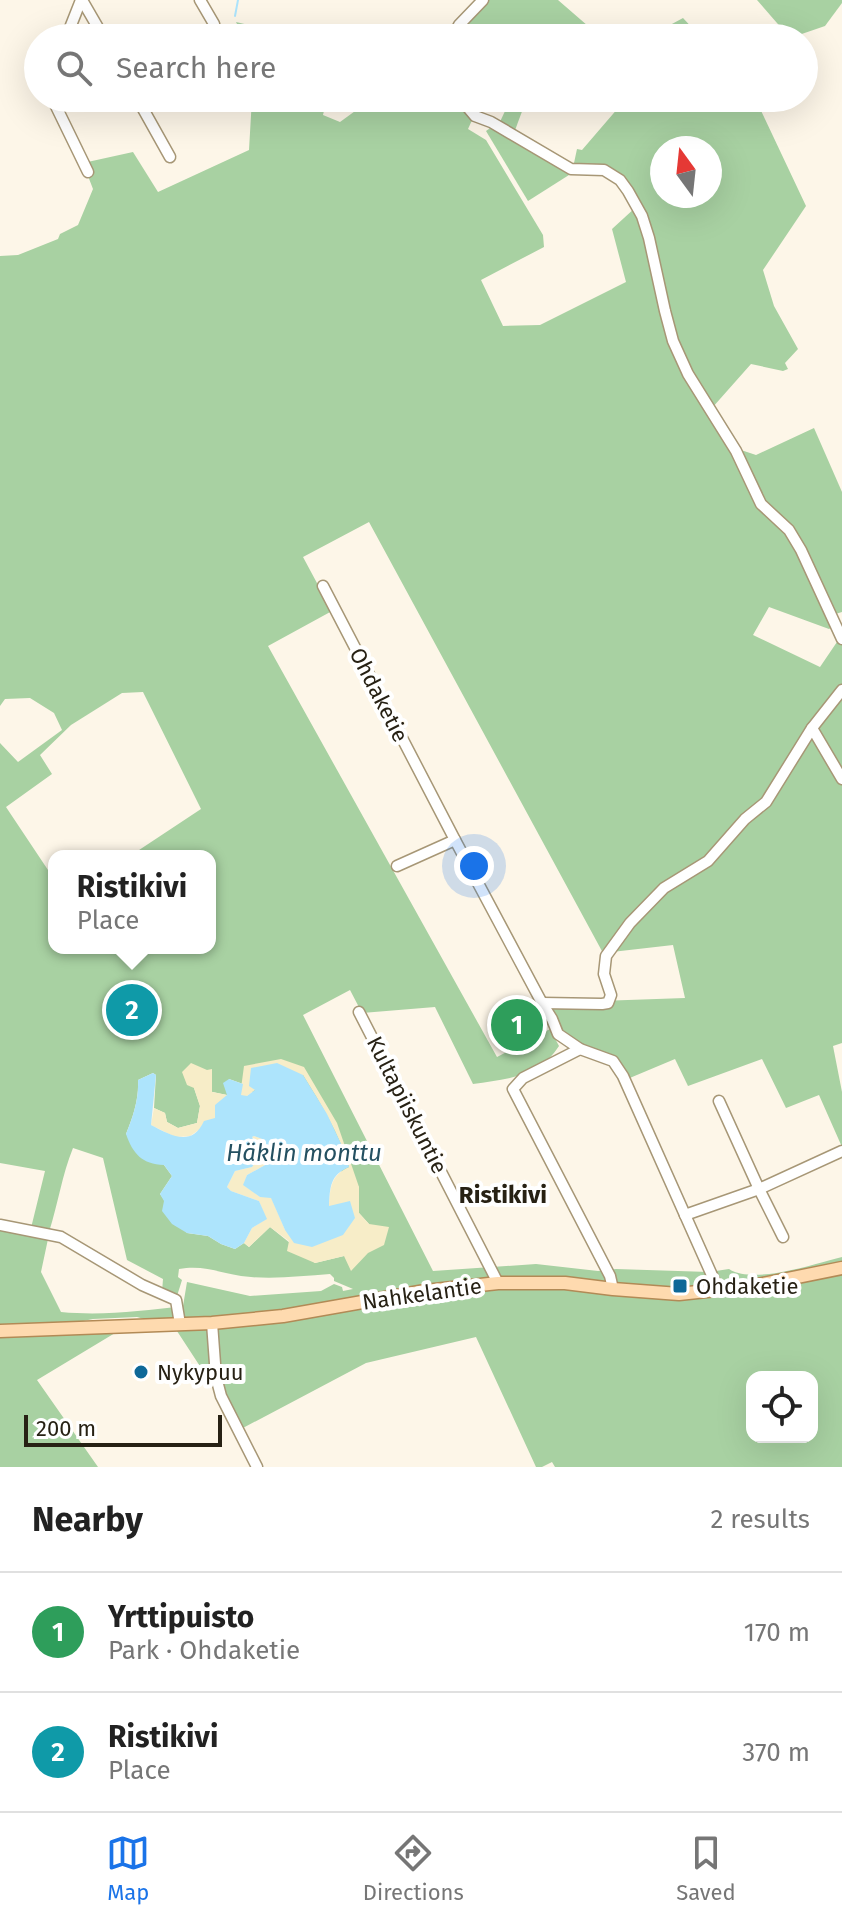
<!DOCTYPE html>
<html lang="en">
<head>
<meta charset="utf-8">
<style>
	body { margin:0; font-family:"Fira Sans",sans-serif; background:#f6f6f6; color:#222 }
	.controls { position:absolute; right:24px; bottom:24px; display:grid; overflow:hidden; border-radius:16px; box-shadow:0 8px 32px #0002 }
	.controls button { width:72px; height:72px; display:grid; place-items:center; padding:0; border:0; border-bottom:2px solid #e0e0e0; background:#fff; color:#222; font:40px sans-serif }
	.compass { position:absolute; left:650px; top:136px; width:72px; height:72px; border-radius:50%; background:#fff; box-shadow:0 8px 32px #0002; rotate:345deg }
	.scale { position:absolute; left:24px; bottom:20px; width:198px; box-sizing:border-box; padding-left:8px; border:4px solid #272114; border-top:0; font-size:22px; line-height:28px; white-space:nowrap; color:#272114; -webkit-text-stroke:6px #fff; paint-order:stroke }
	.you { position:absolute; left:474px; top:866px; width:28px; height:28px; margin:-20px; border:6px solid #fff; border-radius:50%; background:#1a73e8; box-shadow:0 0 0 12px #1a73e833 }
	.badge { display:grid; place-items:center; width:52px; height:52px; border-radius:50%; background:#1a73e8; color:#fff; font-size:26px; font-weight:700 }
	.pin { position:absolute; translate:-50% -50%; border:4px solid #fff; box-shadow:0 2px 8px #0006 }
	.popup { position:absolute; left:48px; top:850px; width:168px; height:104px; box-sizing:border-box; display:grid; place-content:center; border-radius:16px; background:#fff; filter:drop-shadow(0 2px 6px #0005); font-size:26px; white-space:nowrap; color:#767676 }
	.popup b { font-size:30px; color:#222 }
	.popup::after { content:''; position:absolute; left:50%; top:100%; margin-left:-16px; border:16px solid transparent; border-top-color:#fff }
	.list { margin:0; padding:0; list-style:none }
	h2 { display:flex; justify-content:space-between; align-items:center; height:104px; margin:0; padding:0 32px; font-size:34px }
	h2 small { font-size:26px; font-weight:400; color:#767676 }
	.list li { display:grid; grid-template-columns:52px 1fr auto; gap:24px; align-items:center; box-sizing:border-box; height:120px; padding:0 32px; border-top:2px solid #e0e0e0 }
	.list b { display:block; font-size:30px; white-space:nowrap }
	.list p { margin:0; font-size:26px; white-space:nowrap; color:#767676 }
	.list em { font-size:26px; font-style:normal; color:#767676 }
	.icon { flex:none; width:44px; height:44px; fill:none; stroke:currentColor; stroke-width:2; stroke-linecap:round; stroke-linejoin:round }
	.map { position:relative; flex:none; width:842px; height:1467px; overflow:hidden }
	.search { position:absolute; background:#fff; box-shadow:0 8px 32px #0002; left:24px; right:24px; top:24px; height:88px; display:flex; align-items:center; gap:20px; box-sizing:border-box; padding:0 28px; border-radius:44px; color:#767676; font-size:30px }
	.sheet { height:344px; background:#fff }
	nav { display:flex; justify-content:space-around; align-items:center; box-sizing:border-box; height:112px; border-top:2px solid #e0e0e0; background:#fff; font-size:22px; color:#767676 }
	nav a { display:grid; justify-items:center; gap:4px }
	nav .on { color:#1a73e8 }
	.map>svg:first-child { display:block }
	.green { fill:#a8d1a2; fill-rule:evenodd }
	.sand { fill:#f7edc8 }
	.water { fill:#ade4fc }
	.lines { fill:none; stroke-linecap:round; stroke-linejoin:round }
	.stream { stroke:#ade4fc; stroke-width:2 }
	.minor-casing { stroke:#a79776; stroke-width:13 }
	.major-casing { stroke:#b28a56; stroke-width:15 }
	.minor { stroke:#fff; stroke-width:10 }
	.major { stroke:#fedaaf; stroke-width:12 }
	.poi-dot { fill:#0e6898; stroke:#fff; stroke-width:3 }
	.labels { text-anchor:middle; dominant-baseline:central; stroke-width:8; stroke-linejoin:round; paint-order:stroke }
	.street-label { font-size:22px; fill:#272114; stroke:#fff }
	.poi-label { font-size:22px; fill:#272114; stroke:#fff; text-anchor:start }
	.water-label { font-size:24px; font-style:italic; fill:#245061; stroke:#fff }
	.neighbourhood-label { font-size:24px; font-weight:bold; fill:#272114; stroke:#fff }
</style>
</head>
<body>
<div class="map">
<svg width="842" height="1467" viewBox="0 0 842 1467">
	<rect width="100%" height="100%" fill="#fdf6e8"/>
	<g class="green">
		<polygon points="486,0 558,0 588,26 625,36 659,31 683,18 697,33 694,38 454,38"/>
		<polygon points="757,0 842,0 842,3 825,26 790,38"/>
		<polygon points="236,22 304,38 244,38"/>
		<path d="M252,98H327L323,115L340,122L373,98H458L473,118L468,129L486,140L543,235L544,247L481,280L503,326L540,325L626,282L612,229L636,207L671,341L733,450L759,505L787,532L833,627L829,629L769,607L753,635L820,667L839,639L842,644V1043L833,1046L842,1092V1147L819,1095L786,1108L762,1059L688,1086L675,1059L625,1080L613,1061L558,1034L542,1003L685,998L673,945L603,953L369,522L303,557L332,611L268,646L497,1057L550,1029L559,1046C539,1077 507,1079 473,1084L435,1007L362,1013L350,990L303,1015L433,1271L536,1264L598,1271L616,1269L709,1272L729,1269C753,1285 814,1264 842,1257V1467H555L552,1462L542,1467H536L476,1337L366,1363L241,1429L175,1328L137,1317L93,1319L78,1322L0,1325V1229L48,1239L41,1272L61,1312C102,1316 142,1311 183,1306L187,1282L250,1296L321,1291L334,1284L342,1287L343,1291L353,1289L334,1281V1278L330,1274C301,1276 271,1280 241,1276C217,1272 203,1265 179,1269L178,1277L182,1280L177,1296L162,1292L163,1279L127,1260L103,1158L73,1148C62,1175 58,1204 49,1232L31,1228L45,1171L0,1163V743L18,762L62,730L54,713L30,698L5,699L0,706V256L18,255L58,239L60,234L78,225L93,189L83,163L133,152L158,192L249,150ZM143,692L201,809L130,856H210V948H54V879L6,807L52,774L40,755L71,725L122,693ZM153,1073L156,1075L154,1108L165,1113L167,1122L178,1128L197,1123L200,1106L194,1088L227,1095L229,1079L243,1084L359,1187V1213L369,1224L344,1256L315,1263L270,1227L249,1247L244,1243L235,1249L221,1244L208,1236L187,1233L160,1194L172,1176L164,1165L126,1134C133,1117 139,1099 138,1080ZM752,1377H812V1437H752Z"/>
		<polygon points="511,98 527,98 514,133 499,124"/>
		<path d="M624,98H755L806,206L763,270L774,306L798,349L785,363L788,369L783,371L751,364L712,408L690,373L676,340L651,237L621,177L590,166L574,163L577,149L582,150L625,100ZM662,148H710V196H662Z"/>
		<polygon points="493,126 568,170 569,175 528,201 486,131"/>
		<polygon points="814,428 842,492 842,612 832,615 802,548 763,503 738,449 756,455"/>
		<polygon points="527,1004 540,1028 506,1046 493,1022"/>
		<polygon points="120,1330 37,1380 98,1467 0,1467 0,1335"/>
	</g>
	<g class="sand">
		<path d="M281,1059L304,1067L337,1123L359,1187V1213L369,1224L389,1227L384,1245L368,1253L351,1271L344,1256L315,1263L287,1251L289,1241L270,1227L249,1247L244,1243L252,1228L266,1219L259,1201L231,1191L227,1187L235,1171L252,1167L261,1149L252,1137L254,1136L265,1140L267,1164L247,1175L244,1185L260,1197H271L285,1230L329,1206C330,1188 331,1175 349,1167C339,1133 321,1104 303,1075L255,1090L247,1096H240L244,1066Z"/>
		<polygon points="191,1063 207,1070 212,1069 212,1092 227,1095 216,1118 190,1136 175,1137 151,1125 154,1108 165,1113 167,1122 178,1128 197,1123 200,1106 194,1088 187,1085 182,1072"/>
	</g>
	<path class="water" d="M277,1063L303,1075L327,1114L343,1148L349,1167C330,1175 330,1187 329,1206L350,1201L355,1218L343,1235L312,1247L294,1243L285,1230L271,1198L260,1197L243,1185L247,1175L267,1164L265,1140L254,1136L252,1137L261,1150V1155L252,1167L235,1171L227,1187L231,1191L259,1201L267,1219L252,1228L244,1243L235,1249L221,1244L208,1236L187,1233L172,1224L162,1211L164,1201L160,1194L172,1176L164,1165C142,1164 133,1154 126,1134C133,1117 139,1099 138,1080L153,1073L156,1075L151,1125C170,1135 192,1148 204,1121L215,1118V1105L227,1095L223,1083L229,1079L243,1084L241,1095L247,1096L255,1090L249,1086L251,1068Z"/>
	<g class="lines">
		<polyline class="stream" points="235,16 238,0"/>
		<g class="minor-casing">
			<g id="minor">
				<polyline points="82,0 104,38"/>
				<polyline points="200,0 214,24 217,38"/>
				<polyline points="66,38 81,0"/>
				<polyline points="452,38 459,25 483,0"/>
				<polyline points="52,98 88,172"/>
				<polyline points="137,98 170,157"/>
				<polyline points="460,98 475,116 491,122 571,169 604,170 620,180 628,191 642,216 649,238 665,311 673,341 688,374 736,451 761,504 789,530 801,550 842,639"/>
				<polyline points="323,586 455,840 542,1003 552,1019 558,1034 580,1049 613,1061 623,1076 719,1291"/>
				<polyline points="812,728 842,779"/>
				<polyline points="397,866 455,840"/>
				<polyline points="542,1003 602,1004 608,1003 611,995 604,974 606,956 630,923 664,888 708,861 745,819 766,802 812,728 842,690"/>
				<polyline points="359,1012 498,1283"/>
				<polyline points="580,1049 523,1078 513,1089 610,1276 613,1289"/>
				<polyline points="719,1101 759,1189 783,1237"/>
				<polyline points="685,1215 759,1189 842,1151"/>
				<polyline points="0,1225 61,1237 142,1285 176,1300 180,1324"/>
				<polyline points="212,1323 216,1377 221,1396 257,1467"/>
			</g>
		</g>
		<g class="major-casing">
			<polyline id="major" points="0,1331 212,1323 283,1316 425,1291 498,1283 565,1283 613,1289 679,1294 753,1286 842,1268"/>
		</g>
		<use href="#minor" class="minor"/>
		<use href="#major" class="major"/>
	</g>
	<g class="poi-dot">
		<rect x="672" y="1278" width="16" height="16" rx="4"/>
		<circle cx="141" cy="1372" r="8"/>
	</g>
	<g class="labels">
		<g class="street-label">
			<text transform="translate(379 695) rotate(63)">Ohdaketie</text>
			<text transform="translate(407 1105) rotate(63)">Kultapiiskuntie</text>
			<text transform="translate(422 1294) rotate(-8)">Nahkelantie</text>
		</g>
		<g class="poi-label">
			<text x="696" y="1286">Ohdaketie</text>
			<text x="157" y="1372">Nykypuu</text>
		</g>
		<g class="water-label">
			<text x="304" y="1153">Häklin monttu</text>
		</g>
		<g class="neighbourhood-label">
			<text x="503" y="1195">Ristikivi</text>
		</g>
	</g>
</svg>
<div class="controls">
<button><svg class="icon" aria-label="locate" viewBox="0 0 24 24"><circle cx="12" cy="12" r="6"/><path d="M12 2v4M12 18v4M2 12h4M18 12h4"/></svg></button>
</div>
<svg class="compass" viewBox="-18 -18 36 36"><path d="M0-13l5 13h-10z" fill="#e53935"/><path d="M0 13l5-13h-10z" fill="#767676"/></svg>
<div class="scale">200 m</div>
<div class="you"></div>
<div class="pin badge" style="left:517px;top:1025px;background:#2e9e5b">1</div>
<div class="pin badge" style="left:132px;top:1010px;background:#0f9aa8">2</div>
<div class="popup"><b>Ristikivi</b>Place</div>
<div class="search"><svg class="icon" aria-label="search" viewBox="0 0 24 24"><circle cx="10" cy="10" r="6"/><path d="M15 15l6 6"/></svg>Search here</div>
</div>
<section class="sheet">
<h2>Nearby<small>2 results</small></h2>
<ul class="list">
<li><span class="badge" style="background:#2e9e5b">1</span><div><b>Yrttipuisto</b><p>Park · Ohdaketie</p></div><em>170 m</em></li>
<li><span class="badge" style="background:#0f9aa8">2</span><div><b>Ristikivi</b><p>Place</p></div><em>370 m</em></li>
</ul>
</section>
<nav>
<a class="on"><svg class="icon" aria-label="map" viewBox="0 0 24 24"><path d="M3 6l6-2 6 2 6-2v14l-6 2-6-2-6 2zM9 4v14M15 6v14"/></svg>Map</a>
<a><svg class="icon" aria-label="directions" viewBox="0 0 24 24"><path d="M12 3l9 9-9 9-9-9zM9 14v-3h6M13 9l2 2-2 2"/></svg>Directions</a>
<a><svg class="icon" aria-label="saved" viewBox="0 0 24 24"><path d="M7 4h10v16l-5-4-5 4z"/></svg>Saved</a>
</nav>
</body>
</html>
